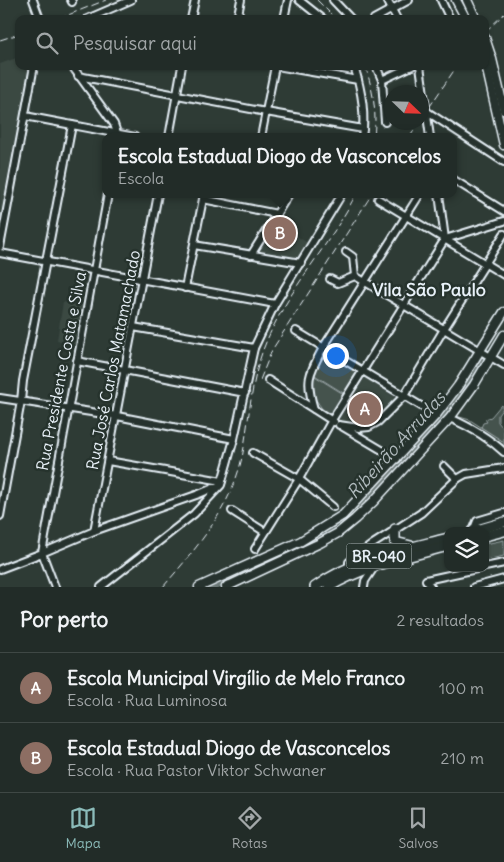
<!DOCTYPE html>
<html lang="pt">
<head>
<meta charset="utf-8">
<style>
	body { margin:0; font-family:Delius,sans-serif; background:#2a3430; color:#f1f3f6 }
	.controls { position:absolute; right:15px; bottom:15px; display:grid; overflow:hidden; border-radius:10px; box-shadow:0 1px 4px #0004 }
	.controls button { width:45px; height:45px; display:grid; place-items:center; padding:0; border:0; border-bottom:1px solid #3f4845; background:#222c28; color:#f1f3f6; font:25px sans-serif }
	.compass { position:absolute; left:384px; top:85px; width:45px; height:45px; border-radius:50%; background:#222c28; box-shadow:0 1px 4px #0004; rotate:113deg }
	.you { position:absolute; left:335px; top:355px; width:18px; height:18px; margin:-12px; border:4px solid #fff; border-radius:50%; background:#1a73e8; box-shadow:0 0 0 8px #1a73e833 }
	.badge { display:grid; place-items:center; width:32px; height:32px; border-radius:50%; background:#8bbbb9; color:#fff; font-size:16px; font-weight:700 }
	.pin { position:absolute; translate:-50% -50%; border:2px solid #fff; box-shadow:0 1px 5px #0006 }
	.popup { position:absolute; left:102px; top:133px; width:355px; height:65px; box-sizing:border-box; display:grid; place-content:center; border-radius:10px; background:#222c28; filter:drop-shadow(0 1px 4px #0005); font-size:16px; white-space:nowrap; color:#a2a7a8 }
	.popup b { font-size:19px; color:#f1f3f6 }
	.popup::after { content:''; position:absolute; left:50%; top:100%; margin-left:-10px; border:10px solid transparent; border-top-color:#222c28 }
	.list { margin:0; padding:0; list-style:none }
	h2 { display:flex; justify-content:space-between; align-items:center; height:65px; margin:0; padding:0 20px; font-size:21px }
	h2 small { font-size:16px; font-weight:400; color:#a2a7a8 }
	.list li { display:grid; grid-template-columns:32px 1fr auto; gap:15px; align-items:center; box-sizing:border-box; height:70px; padding:0 20px; border-top:1px solid #3f4845 }
	.list b { display:block; font-size:19px; white-space:nowrap }
	.list p { margin:0; font-size:16px; white-space:nowrap; color:#a2a7a8 }
	.list em { font-size:16px; font-style:normal; color:#a2a7a8 }
	.icon { flex:none; width:28px; height:28px; fill:none; stroke:currentColor; stroke-width:2; stroke-linecap:round; stroke-linejoin:round }
	.map { position:relative; flex:none; width:504px; height:587px; overflow:hidden }
	.search { position:absolute; background:#222c28; box-shadow:0 1px 4px #0004; left:15px; right:15px; top:15px; height:55px; display:flex; align-items:center; gap:12px; box-sizing:border-box; padding:0 18px; border-radius:10px; color:#a2a7a8; font-size:19px }
	.sheet { height:205px; background:#222c28 }
	nav { display:flex; justify-content:space-around; align-items:center; box-sizing:border-box; height:70px; border-top:1px solid #3f4845; background:#222c28; font-size:14px; color:#a2a7a8 }
	nav a { display:grid; justify-items:center; gap:2px }
	nav .on { color:#8bbbb9 }
	.map>svg:first-child { display:block }
	.built { fill:#3b4843 }
	.green { fill:#45524e; stroke:#96a2a3 }
	.lines { fill:none; stroke-linecap:round; stroke-linejoin:round }
	.stream { stroke:#9da8a9; stroke-width:1 }
	.river { stroke:#6b7775; stroke-width:8 }
	.minor-casing { stroke:#e8f1f8; stroke-width:10 }
	.major-casing { stroke:#e8f1f8; stroke-width:11 }
	.highway-casing { stroke:#e8f1f8; stroke-width:12 }
	.minor { stroke:#26332d; stroke-width:6 }
	.major { stroke:#26332d; stroke-width:8 }
	.highway { stroke:#26332d; stroke-width:9 }
	.rail { stroke:#e8f1f8; stroke-width:1; stroke-dasharray:8 4; stroke-linecap:butt }
	.labels { text-anchor:middle; dominant-baseline:central; stroke-width:5; stroke-linejoin:round; paint-order:stroke }
	.shield { fill:#26332d; stroke:#aeb8bb; stroke-width:1 }
	.shield-label { font-size:15px; font-weight:bold; fill:#e8f1f8 }
	.street-label { font-size:16px; fill:#e8f1f8; stroke:#26332d }
	.neighbourhood-label { font-size:18px; font-weight:bold; fill:#e8f1f8; stroke:#26332d }
	.water-label { font-size:18px; font-style:italic; fill:#b0babd; stroke:#26332d }
</style>
</head>
<body>
<div class="map">
<svg width="504" height="587" viewBox="0 0 504 587">
	<rect width="100%" height="100%" fill="#2e3b35"/>
	<filter id="ink" filterUnits="userSpaceOnUse"><feTurbulence type="fractalNoise" baseFrequency=".02" numOctaves="2"/><feDisplacementMap in="SourceGraphic" scale="10" xChannelSelector="R" yChannelSelector="G"/><feConvolveMatrix kernelMatrix="1 2 1 2 8 2 1 2 1" color-interpolation-filters="sRGB"/></filter>
	<g filter="url(#ink)">
		<g class="built">
			<polygon points="19,57 19,66 31,66 0,237 0,64"/>
			<polygon points="274,223 308,243 297,261 256,252"/>
			<polygon points="63,302 82,305 75,344 57,340"/>
			<polygon points="365,378 396,398 368,424 342,422 338,420"/>
		</g>
		<g class="green">
			<polygon points="323,350 359,372 345,394 313,374"/>
			<polygon points="313,375 345,395 332,418 327,416 310,391"/>
			<polygon points="501,405 503,408 498,415 498,422 502,427 504,426 504,447 480,430 483,423 487,422 485,419 491,417"/>
			<polygon points="504,540 504,556 485,560 485,544"/>
		</g>
		<g class="lines">
			<polyline class="stream" points="456,416 470,420 504,442"/>
			<polyline class="river" points="212,587 304,547 341,524 371,497 448,414 457,402 482,362"/>
			<g class="minor-casing">
				<g id="minor">
					<polyline points="33,0 40,19"/>
					<polyline points="71,0 72,2"/>
					<polyline points="299,0 323,19"/>
					<polyline points="333,0 351,19"/>
					<polyline points="387,0 397,19"/>
					<polyline points="441,0 450,19"/>
					<polyline points="87,19 131,0"/>
					<polyline points="191,19 195,0"/>
					<polyline points="237,19 241,0"/>
					<polyline points="284,19 288,0"/>
					<polyline points="374,19 409,0"/>
					<polyline points="72,66 114,124 118,136"/>
					<polyline points="277,66 358,80"/>
					<path d="M354,66C361,88 366,113 362,137"/>
					<polyline points="376,66 382,80 385,122"/>
					<polyline points="420,66 430,137"/>
					<polyline points="78,76 266,112 363,129"/>
					<polyline points="382,80 412,66"/>
					<polyline points="426,111 504,162"/>
					<polyline points="25,116 135,137"/>
					<polyline points="169,137 182,66"/>
					<polyline points="261,137 275,66"/>
					<polyline points="454,180 504,211"/>
					<polyline points="203,199 277,214"/>
					<polyline points="378,199 504,275"/>
					<polyline points="445,239 504,221"/>
					<polyline points="194,245 301,263"/>
					<polyline points="0,247 34,66"/>
					<polyline points="346,252 353,257 355,276"/>
					<polyline points="0,253 275,304"/>
					<polyline points="251,255 289,194"/>
					<polyline points="355,276 504,365"/>
					<polyline points="330,279 338,283 355,276"/>
					<polyline points="185,288 204,194"/>
					<polyline points="133,327 254,348"/>
					<polyline points="296,331 436,415"/>
					<polyline points="77,361 245,393"/>
					<polyline points="268,380 334,422"/>
					<polyline points="0,398 117,416 234,439"/>
					<path d="M314,409C305,379 309,374 323,348L420,194"/>
					<path d="M450,418C470,427 488,437 504,452"/>
					<polyline points="339,425 359,428 369,427 378,422 404,396 444,329 504,234"/>
					<polyline points="343,427 397,459"/>
					<polyline points="253,453 299,479 333,507"/>
					<polyline points="108,461 222,481"/>
					<polyline points="444,466 457,479"/>
					<polyline points="232,511 265,532"/>
					<polyline points="0,516 21,401 23,381 72,125"/>
					<polyline points="94,531 158,194"/>
					<polyline points="473,531 477,521 504,513"/>
					<polyline points="255,549 299,479 332,420 445,239 439,194"/>
					<polyline points="42,553 108,194"/>
					<polyline points="42,553 55,587"/>
					<polyline points="485,567 504,563"/>
					<polyline points="349,568 349,562 373,544 421,513 457,479 466,474 504,468"/>
					<polyline points="0,569 42,553 94,531 199,494 218,486"/>
					<polyline points="101,587 194,514 221,485 234,439 254,348 275,304 342,194"/>
					<polyline points="364,587 365,581 375,566"/>
					<polyline points="431,587 426,580 481,568"/>
					<polyline points="474,587 504,579"/>
				</g>
			</g>
			<g class="major-casing">
				<g id="major">
					<polyline points="456,0 466,19"/>
					<polyline points="467,0 476,19"/>
					<polyline points="485,38 492,59 504,110"/>
					<polyline points="485,61 504,145"/>
					<polyline points="199,587 301,541 343,515 436,415 458,386 504,312"/>
					<polyline points="226,587 320,543 338,533 355,519 373,502 450,418 474,385 504,335"/>
				</g>
			</g>
			<g class="highway-casing">
				<g id="highway">
					<polyline points="395,529 395,542 411,546"/>
					<polyline points="473,531 504,522"/>
					<polyline points="485,536 504,531"/>
					<polyline points="228,587 228,586"/>
					<path d="M315,587C354,559 402,550 448,538"/>
					<path d="M329,587C365,565 408,557 448,546"/>
				</g>
			</g>
			<use href="#minor" class="minor"/>
			<use href="#major" class="major"/>
			<use href="#highway" class="highway"/>
			<g class="rail">
				<polyline points="317,0 336,19"/>
				<polyline points="58,19 106,0"/>
				<polyline points="485,32 504,14"/>
				<polyline points="0,40 19,34"/>
				<path d="M365,66C373,89 377,113 374,137"/>
				<polyline points="422,118 457,66"/>
				<polyline points="410,137 419,122"/>
				<polyline points="260,380 272,350 372,194"/>
				<path d="M163,587C199,545 235,504 244,447C250,411 252,374 267,340C290,287 330,245 356,194"/>
			</g>
		</g>
	</g>
	<g class="labels">
		<rect class="shield" x="346.5" y="543.5" width="65" height="25" rx="4"/>
		<g class="shield-label">
			<text x="379" y="556">BR-040</text>
		</g>
		<g class="street-label">
			<text transform="translate(113 360) rotate(-79)">Rua José Carlos Matamachado</text>
			<text transform="translate(61 371) rotate(-79)">Rua Presidente Costa e Silva</text>
		</g>
		<g class="neighbourhood-label">
			<text x="429" y="289">Vila São Paulo</text>
		</g>
		<g class="water-label">
			<text transform="translate(396 445) rotate(-48)">Ribeirão Arrudas</text>
		</g>
	</g>
</svg>
<div class="controls">
<button><svg class="icon" aria-label="layers" viewBox="0 0 24 24"><path d="M12 4l9 5-9 5-9-5zM3 14l9 5 9-5"/></svg></button>
</div>
<svg class="compass" viewBox="-18 -18 36 36"><path d="M0-13l5 13h-10z" fill="#e53935"/><path d="M0 13l5-13h-10z" fill="#a2a7a8"/></svg>
<div class="you"></div>
<div class="pin badge" style="left:365px;top:409px;background:#8d6e63">A</div>
<div class="pin badge" style="left:280px;top:233px;background:#8d6e63">B</div>
<div class="popup"><b>Escola Estadual Diogo de Vasconcelos</b>Escola</div>
<div class="search"><svg class="icon" aria-label="search" viewBox="0 0 24 24"><circle cx="10" cy="10" r="6"/><path d="M15 15l6 6"/></svg>Pesquisar aqui</div>
</div>
<section class="sheet">
<h2>Por perto<small>2 resultados</small></h2>
<ul class="list">
<li><span class="badge" style="background:#8d6e63">A</span><div><b>Escola Municipal Virgílio de Melo Franco</b><p>Escola · Rua Luminosa</p></div><em>100 m</em></li>
<li><span class="badge" style="background:#8d6e63">B</span><div><b>Escola Estadual Diogo de Vasconcelos</b><p>Escola · Rua Pastor Viktor Schwaner</p></div><em>210 m</em></li>
</ul>
</section>
<nav>
<a class="on"><svg class="icon" aria-label="map" viewBox="0 0 24 24"><path d="M3 6l6-2 6 2 6-2v14l-6 2-6-2-6 2zM9 4v14M15 6v14"/></svg>Mapa</a>
<a><svg class="icon" aria-label="directions" viewBox="0 0 24 24"><path d="M12 3l9 9-9 9-9-9zM9 14v-3h6M13 9l2 2-2 2"/></svg>Rotas</a>
<a><svg class="icon" aria-label="saved" viewBox="0 0 24 24"><path d="M7 4h10v16l-5-4-5 4z"/></svg>Salvos</a>
</nav>
</body>
</html>
